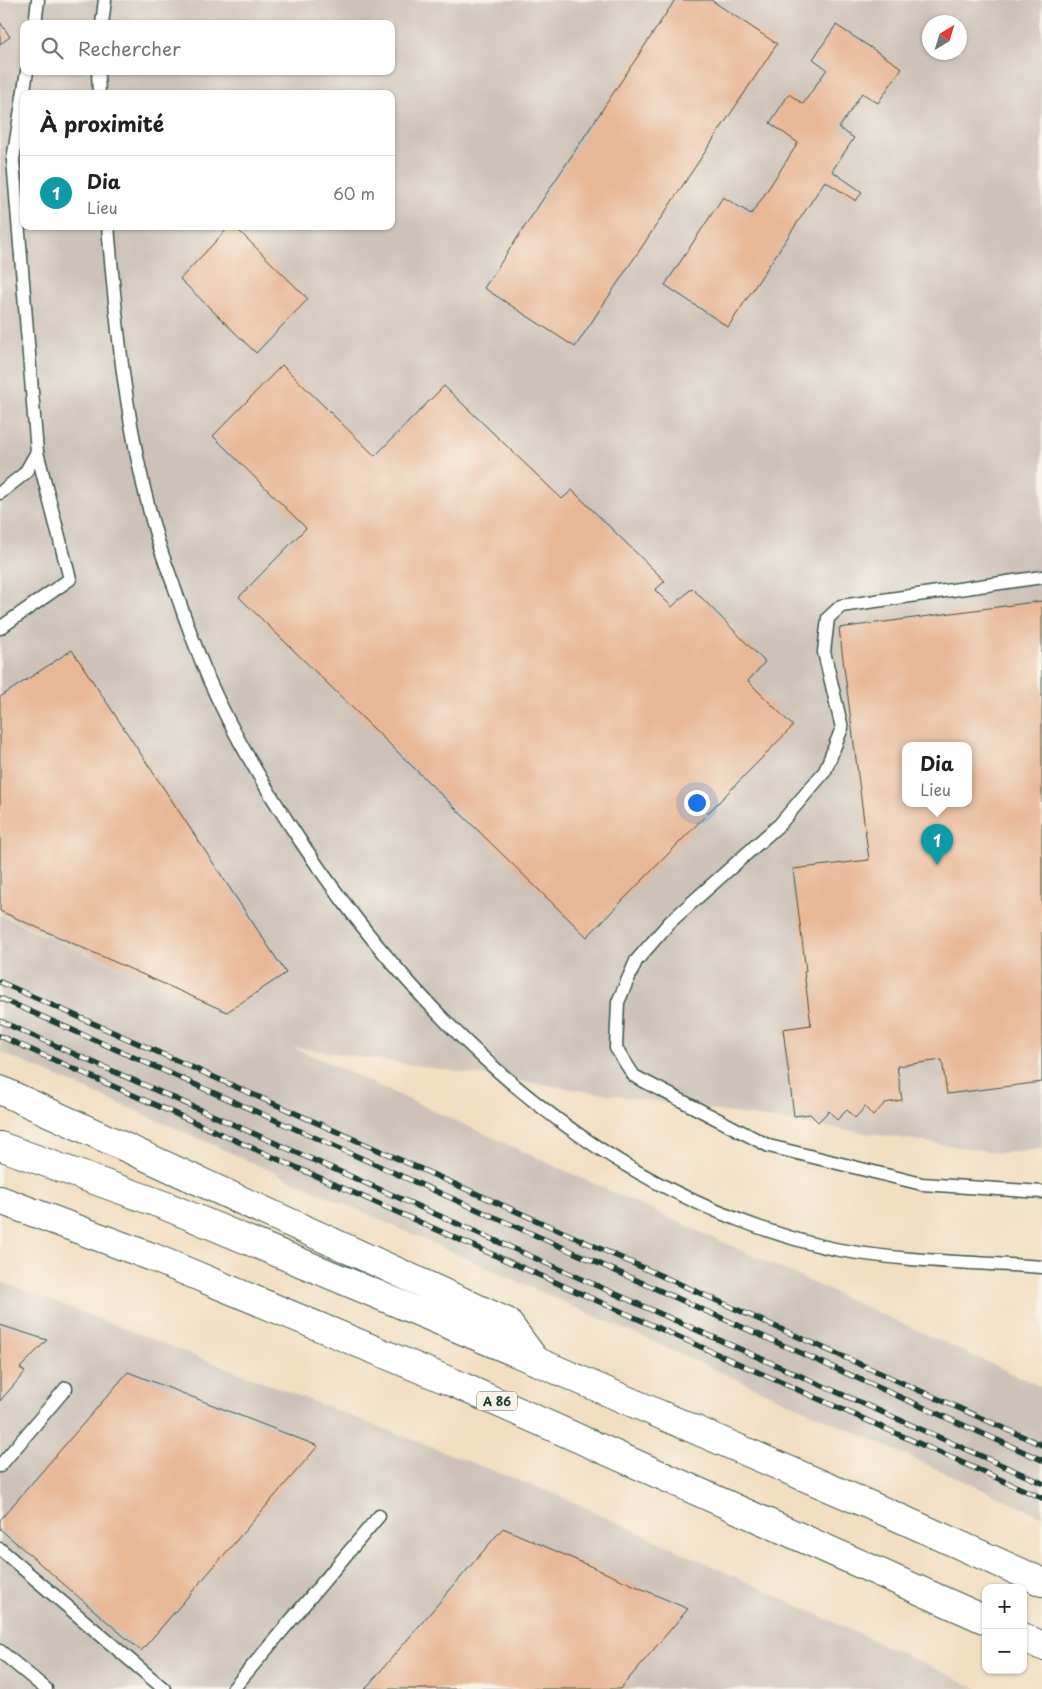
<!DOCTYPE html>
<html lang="fr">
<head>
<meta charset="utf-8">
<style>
	body { margin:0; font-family:"Playpen Sans",sans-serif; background:#f6f6f6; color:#202124 }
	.controls { position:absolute; right:15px; bottom:15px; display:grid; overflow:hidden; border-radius:10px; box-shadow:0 1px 4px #0004 }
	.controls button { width:45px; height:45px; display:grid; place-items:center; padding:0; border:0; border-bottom:1px solid #e0e0e0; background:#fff; color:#202124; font:25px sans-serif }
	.compass { position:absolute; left:922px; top:15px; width:45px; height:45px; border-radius:50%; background:#fff; box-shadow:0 1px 4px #0004; rotate:38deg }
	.you { position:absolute; left:696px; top:802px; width:18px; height:18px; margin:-12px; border:4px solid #fff; border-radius:50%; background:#1a73e8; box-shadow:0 0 0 8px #1a73e833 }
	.badge { display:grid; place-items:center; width:32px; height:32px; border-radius:50%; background:#1f6fb2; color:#fff; font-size:16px; font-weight:700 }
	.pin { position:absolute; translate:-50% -41px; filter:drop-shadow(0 1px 2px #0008) }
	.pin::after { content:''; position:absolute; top:26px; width:18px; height:15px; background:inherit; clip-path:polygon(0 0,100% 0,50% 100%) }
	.popup { position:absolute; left:902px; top:742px; width:70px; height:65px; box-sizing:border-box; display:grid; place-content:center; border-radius:10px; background:#fff; filter:drop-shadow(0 1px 4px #0005); font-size:16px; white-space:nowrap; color:#757577 }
	.popup b { font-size:19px; color:#202124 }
	.popup::after { content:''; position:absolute; left:50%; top:100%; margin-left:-10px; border:10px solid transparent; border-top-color:#fff }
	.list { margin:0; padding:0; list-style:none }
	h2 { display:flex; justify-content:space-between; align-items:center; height:65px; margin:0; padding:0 20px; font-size:21px }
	h2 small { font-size:16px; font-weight:400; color:#757577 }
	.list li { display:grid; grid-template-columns:32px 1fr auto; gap:15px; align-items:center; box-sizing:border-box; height:75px; padding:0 20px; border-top:1px solid #e0e0e0 }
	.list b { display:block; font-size:19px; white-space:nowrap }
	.list p { margin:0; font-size:16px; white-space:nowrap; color:#757577 }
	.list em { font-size:16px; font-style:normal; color:#757577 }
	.icon { flex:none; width:28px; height:28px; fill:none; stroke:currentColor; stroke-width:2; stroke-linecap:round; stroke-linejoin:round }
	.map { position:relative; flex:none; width:1042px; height:1689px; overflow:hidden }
	.search { position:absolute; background:#fff; box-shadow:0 1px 4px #0004; left:20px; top:20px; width:375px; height:55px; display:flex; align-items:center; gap:12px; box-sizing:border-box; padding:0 18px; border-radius:10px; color:#757577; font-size:19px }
	.panel { position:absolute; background:#fff; box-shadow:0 1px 4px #0004; left:20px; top:90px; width:375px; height:140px; border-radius:10px }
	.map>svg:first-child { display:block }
	.industrial { fill:#ccc2b9; fill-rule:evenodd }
	.building { fill:#e8b796; fill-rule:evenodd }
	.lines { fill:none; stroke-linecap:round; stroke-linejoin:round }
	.lane-casing { stroke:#3e5549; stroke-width:15 }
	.highway-casing { stroke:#3e5549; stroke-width:30 }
	.lane { stroke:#fff; stroke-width:12 }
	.highway { stroke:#fff; stroke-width:28 }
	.rail-casing { stroke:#1f3d34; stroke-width:5.5 }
	.rail { stroke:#f7f3e8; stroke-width:4; stroke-dasharray:11; stroke-linecap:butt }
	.labels { text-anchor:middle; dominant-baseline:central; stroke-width:4; stroke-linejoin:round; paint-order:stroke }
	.shield { fill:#f7f3e8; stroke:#60746a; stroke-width:1 }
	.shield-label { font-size:12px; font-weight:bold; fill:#1f3d34 }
</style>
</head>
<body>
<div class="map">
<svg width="1042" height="1689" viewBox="0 0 1042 1689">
	<rect width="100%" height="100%" fill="#f7f3e8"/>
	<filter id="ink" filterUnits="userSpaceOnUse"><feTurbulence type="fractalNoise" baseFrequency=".02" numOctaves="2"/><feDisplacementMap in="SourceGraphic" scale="10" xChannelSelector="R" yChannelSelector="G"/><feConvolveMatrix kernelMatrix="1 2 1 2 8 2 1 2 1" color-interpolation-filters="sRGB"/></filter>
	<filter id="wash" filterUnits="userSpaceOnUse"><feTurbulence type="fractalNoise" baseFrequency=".0096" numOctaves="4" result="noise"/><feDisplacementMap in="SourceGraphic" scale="20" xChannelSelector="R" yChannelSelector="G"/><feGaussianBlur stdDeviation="1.12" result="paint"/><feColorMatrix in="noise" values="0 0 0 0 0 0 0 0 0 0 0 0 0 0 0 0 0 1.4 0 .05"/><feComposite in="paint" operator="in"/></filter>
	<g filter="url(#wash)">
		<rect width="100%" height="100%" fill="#f1dfc1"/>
		<g class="industrial">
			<path d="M0,0H1042V1149L1000,1153L293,1047L1042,1387V1516L164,1123L0,1052V915L168,990L0,913ZM930,22H960V52H930ZM24,24H391V71H24ZM24,94H391V226H24ZM906,746H968V804H906Z"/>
			<polygon points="0,1281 562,1497 979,1689 0,1689"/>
		</g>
		<g id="blocks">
			<g class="building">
				<polygon points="675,0 711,0 777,44 575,347 484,288"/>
				<polygon points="0,22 10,37 0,44"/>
				<polygon points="836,25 902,68 878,103 862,93 839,128 854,138 832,171 862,192 856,201 825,181 728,327 665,285 723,197 751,214 757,206 798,143 770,123 789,94 803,104 827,69 813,59"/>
				<polygon points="230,226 234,226 308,299 256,353 180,279"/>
				<polygon points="282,365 375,456 444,386 562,499 572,490 665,581 655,590 672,607 692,588 765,662 748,681 793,726 587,937 239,597 306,528 213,436"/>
				<path d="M1042,601V1082L947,1094L942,1060L897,1066L902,1100L885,1103L873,1116L865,1107L855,1118L847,1110L837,1120L829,1111L818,1122L810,1114L794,1116L783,1029L811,1025L804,972L806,971L793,869L869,860L839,628ZM906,746H968V804H906Z"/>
				<polygon points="72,650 286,973 227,1012 0,911 0,697"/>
				<polygon points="0,1325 47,1340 20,1368 25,1372 0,1401"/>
				<polygon points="128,1372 318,1446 141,1651 0,1529 0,1520"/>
				<polygon points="503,1528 688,1609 620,1689 365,1689"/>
			</g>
		</g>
	</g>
	<g filter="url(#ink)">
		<use href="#blocks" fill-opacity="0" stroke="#3e5549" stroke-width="1"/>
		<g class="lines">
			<g class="lane-casing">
				<g id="lane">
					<polyline points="35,24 38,0"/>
					<polyline points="102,24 105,0"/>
					<polyline points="98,71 99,94"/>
					<path d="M108,226C117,333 127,438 158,541C163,558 170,575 176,592C186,622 197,651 209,680C234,737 267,791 301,842C413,1009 565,1160 758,1227C784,1236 813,1245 840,1250C907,1262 975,1262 1042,1267"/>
					<polyline points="0,493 25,473 37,452 13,160 27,71"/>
					<polyline points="1042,577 841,606 828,618 824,652 842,728 825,771 780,824 670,922 636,961 618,1002 616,1048 634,1076 769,1146 922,1184 1042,1192"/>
					<polyline points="0,628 70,579 37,452"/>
					<polyline points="0,1466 66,1388"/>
					<polyline points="0,1549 164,1689"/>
					<polyline points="0,1651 46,1689"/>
					<polyline points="233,1689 379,1516"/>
				</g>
			</g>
			<g class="highway-casing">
				<g id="highway">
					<polyline points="0,1090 507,1322 536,1361"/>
					<polyline points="0,1146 166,1206 536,1361 895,1516 1042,1582"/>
					<polyline points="0,1200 152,1257 454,1383 986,1620"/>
					<polyline points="1023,1637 1042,1646"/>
				</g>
			</g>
			<use href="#lane" class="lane"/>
			<use href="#highway" class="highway"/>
			<g class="rail-casing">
				<g id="rail">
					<polyline points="0,982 1042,1445"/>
					<polyline points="0,998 1042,1460"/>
					<polyline points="0,1021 1042,1483"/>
					<polyline points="0,1036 1042,1498"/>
				</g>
			</g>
			<use href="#rail" class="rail"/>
		</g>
	</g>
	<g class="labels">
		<rect class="shield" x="477" y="1391.5" width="40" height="19" rx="4"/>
		<g class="shield-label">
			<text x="497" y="1401">A 86</text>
		</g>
	</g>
</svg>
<div class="controls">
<button>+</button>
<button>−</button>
</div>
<svg class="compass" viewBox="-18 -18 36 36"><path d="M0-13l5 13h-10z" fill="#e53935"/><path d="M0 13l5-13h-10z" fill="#757577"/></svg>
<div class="you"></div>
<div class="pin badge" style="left:937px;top:865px;background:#0f9aa8">1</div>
<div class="popup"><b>Dia</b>Lieu</div>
<div class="search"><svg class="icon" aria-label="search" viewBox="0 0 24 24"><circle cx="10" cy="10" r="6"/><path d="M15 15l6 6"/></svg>Rechercher</div>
<section class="panel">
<h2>À proximité<small></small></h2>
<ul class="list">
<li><span class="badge" style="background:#0f9aa8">1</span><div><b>Dia</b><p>Lieu</p></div><em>60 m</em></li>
</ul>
</section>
</div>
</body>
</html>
